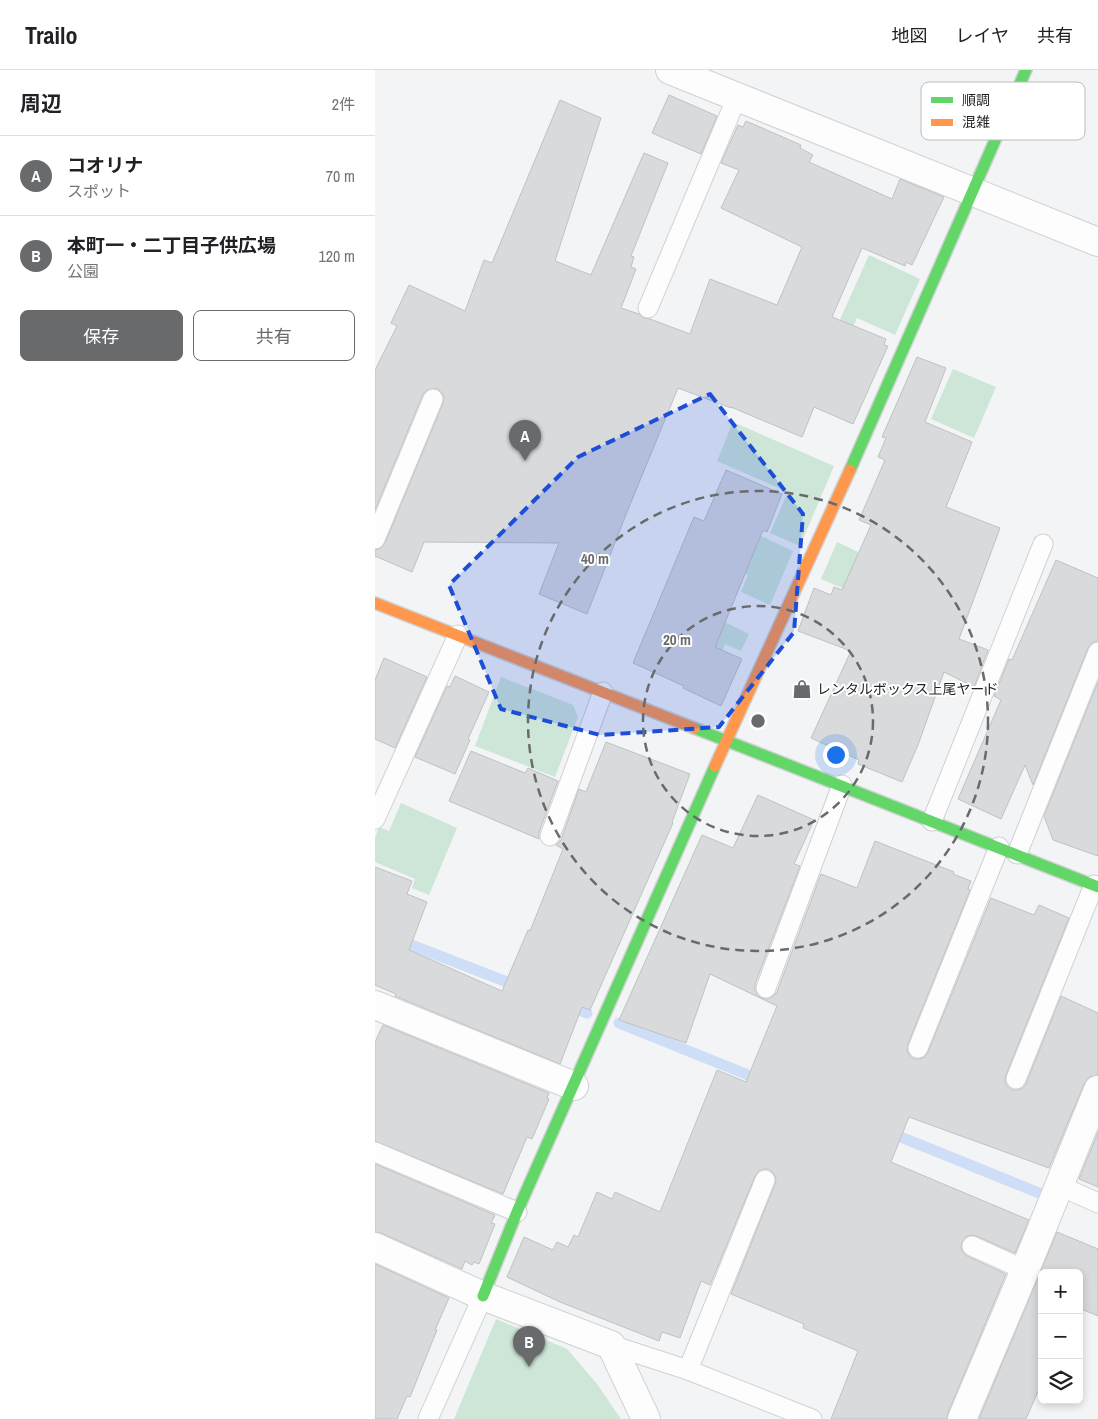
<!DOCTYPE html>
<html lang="ja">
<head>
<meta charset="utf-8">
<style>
	body { margin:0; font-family:"Archivo Narrow","Noto Sans JP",sans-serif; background:#f6f6f6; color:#202124 }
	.controls { position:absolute; right:15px; bottom:15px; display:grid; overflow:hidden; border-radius:8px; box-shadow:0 2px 8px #0003 }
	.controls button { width:45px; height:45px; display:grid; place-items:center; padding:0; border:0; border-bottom:1px solid #e0e0e0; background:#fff; color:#202124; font:25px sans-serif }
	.you { position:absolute; left:460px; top:684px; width:18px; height:18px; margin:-12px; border:4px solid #fff; border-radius:50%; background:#1a73e8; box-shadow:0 0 0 8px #1a73e833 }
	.badge { display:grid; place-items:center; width:32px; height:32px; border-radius:50%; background:#696a6c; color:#fff; font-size:16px; font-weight:700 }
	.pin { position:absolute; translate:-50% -41px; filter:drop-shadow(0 1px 2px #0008) }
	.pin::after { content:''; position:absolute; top:26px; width:18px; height:15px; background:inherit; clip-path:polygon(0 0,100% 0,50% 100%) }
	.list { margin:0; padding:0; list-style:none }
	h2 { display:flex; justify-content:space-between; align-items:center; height:65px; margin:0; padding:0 20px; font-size:21px }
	h2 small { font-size:16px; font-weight:400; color:#757577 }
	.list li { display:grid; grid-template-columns:32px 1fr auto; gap:15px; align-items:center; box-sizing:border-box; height:80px; padding:0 20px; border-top:1px solid #e0e0e0 }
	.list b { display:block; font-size:19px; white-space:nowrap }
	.list p { margin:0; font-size:16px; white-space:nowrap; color:#757577 }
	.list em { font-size:16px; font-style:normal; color:#757577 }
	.actions { display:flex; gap:10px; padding:15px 20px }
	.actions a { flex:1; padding:11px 0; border:1px solid #696a6c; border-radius:8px; text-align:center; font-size:18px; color:#696a6c }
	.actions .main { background:#696a6c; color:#fff }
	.icon { flex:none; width:28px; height:28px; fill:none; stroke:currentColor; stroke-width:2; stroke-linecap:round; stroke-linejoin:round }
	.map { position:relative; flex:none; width:723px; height:1349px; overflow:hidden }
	header { display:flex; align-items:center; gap:30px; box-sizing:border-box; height:70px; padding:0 25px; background:#fff; border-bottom:1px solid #e0e0e0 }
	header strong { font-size:24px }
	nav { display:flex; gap:28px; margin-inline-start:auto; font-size:18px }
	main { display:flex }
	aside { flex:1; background:#fff }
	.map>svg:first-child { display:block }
	.green { fill:#cde6d8 }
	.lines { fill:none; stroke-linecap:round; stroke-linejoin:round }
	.stream { stroke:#cedef6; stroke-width:11 }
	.building { fill:#d8dadc; stroke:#bfc1c3 }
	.lane-casing { stroke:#d0d1d3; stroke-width:21 }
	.street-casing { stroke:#d0d1d3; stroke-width:30 }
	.fast-casing { stroke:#d0d1d3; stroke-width:14 }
	.slow-casing { stroke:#d0d1d3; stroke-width:14 }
	.lane { stroke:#fdfdfe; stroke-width:19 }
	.street { stroke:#fdfdfe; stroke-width:28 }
	.fast { stroke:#63d668; stroke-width:11 }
	.slow { stroke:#ff974d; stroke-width:11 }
	.marked { fill:#1d4ed8; fill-opacity:0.2; stroke:#1d4ed8; stroke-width:4; stroke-dasharray:10 6; stroke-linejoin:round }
	.ring { fill:none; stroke:#696a6c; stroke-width:2.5; stroke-dasharray:9 6 }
	.labels { text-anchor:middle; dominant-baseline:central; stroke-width:4; stroke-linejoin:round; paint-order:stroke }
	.poi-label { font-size:14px; fill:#1f2021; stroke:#fff; text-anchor:start }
	.key { fill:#fff; stroke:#bcbcbc; stroke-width:1 }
	.key-label { font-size:14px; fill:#1f2021 }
	.centre { fill:#696a6c; stroke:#fff; stroke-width:2.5 }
	.ring-label { font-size:15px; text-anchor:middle; font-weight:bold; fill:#696a6c; stroke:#fff; stroke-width:4; stroke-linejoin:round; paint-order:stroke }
</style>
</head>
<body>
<header>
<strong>Trailo</strong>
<nav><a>地図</a><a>レイヤ</a><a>共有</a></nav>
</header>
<main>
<aside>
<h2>周辺<small>2件</small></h2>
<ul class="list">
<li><span class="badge">A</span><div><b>コオリナ</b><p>スポット</p></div><em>70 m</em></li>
<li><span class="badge">B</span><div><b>本町一・二丁目子供広場</b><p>公園</p></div><em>120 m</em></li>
</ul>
<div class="actions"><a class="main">保存</a><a>共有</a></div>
</aside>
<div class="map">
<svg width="723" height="1349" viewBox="0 0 723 1349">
	<rect width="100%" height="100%" fill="#f2f4f6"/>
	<g class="green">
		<polygon points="494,185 545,209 520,265 482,248 464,287 463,254"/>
		<polygon points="578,299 621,317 599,368 556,349"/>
		<polygon points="358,352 459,396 425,476 395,463 413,422 342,391"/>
		<polygon points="373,460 418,481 395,535 366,522 373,505 356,498"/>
		<polygon points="462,472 516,497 519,540 446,509"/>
		<polygon points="337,546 374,564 366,581 350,574 345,585 324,574"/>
		<polygon points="126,607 198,635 203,647 180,707 100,676"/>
		<polygon points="26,733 82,758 54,825 37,818 40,809 0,792 0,768 4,757 14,761"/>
		<polygon points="121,1249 192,1279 222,1314 246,1349 79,1349"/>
	</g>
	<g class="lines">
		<g class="stream">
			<polyline points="0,861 145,917"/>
			<polyline points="193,936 212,943"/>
			<polyline points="244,953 388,1011"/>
			<polyline points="511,1061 664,1123"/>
		</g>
	</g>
	<g class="building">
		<polygon points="294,25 342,46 326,84 277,63"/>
		<polygon points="185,30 226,48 180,191 216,205 269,83 293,93 256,186 259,187 256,197 261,199 246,238 264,244 269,248 275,249 315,264 335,209 402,235 427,177 346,138 364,100 346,93 363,55 368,57 371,51 426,75 425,78 438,85 434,92 517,129 525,109 569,127 537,195 531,192 530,196 487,178 457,247 511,269 509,275 513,276 478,354 439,337 427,367 356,337 356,338 303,318 252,442 212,544 164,524 184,473 49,472 37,502 0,486 0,480 6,478 10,473 68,333 69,328 67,323 62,318 52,320 48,324 0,440 0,300 22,256 16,253 34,215 90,241 109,190 117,193"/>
		<polygon points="542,287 571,298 550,352 597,372 571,437 625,458 584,569 613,580 599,617 569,602 543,675 527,712 483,694 484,690 436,668 476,581 423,561 439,518 456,525 459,517 467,520 496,455 484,450 510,390 503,387 511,368 507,367"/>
		<polygon points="351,400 407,424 392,462 388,460 340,577 367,589 346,636 308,618 309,616 258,593 319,447 329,451"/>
		<polygon points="681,490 723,508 723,571 716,573 713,578 658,715 650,695 626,749 583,729 626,630 619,626 634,589 637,590"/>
		<polygon points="9,588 52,607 20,678 0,669 0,610"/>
		<polygon points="80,606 114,622 93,669 95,670 80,704 40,687 72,616 75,617"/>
		<polygon points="723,612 723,786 678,770 669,746"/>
		<polygon points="231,672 315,704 297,752 298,753 215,940 207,937 185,994 20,926 21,924 0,915 0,797 37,811 32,824 52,832 34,880 127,921 153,860 155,861 188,779 181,775 186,770 204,719 211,722"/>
		<polygon points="96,681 150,703 153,698 183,711 164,762 164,769 74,731"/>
		<polygon points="383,725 439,750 419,794 425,796 380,914 380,920 383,925 387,928 393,929 398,926 402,922 446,804 482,818 500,771 579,802 578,804 596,811 593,819 595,820 533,974 532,980 534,985 539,989 545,989 550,987 553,982 616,828 659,845 664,835 694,848 631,1005 630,1011 632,1016 637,1020 643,1020 648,1018 651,1014 686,926 723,943 723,1005 714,1007 709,1014 674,1098 534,1047 516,1092 654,1150 640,1183 601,1166 595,1165 591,1167 587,1172 586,1178 588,1183 592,1186 631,1204 573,1343 572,1349 456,1349 483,1281 428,1258 429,1254 356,1224 400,1114 401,1109 399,1104 394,1099 389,1099 384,1101 380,1106 335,1215 326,1211 305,1268 287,1262 284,1271 185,1232 132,1207 149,1167 178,1180 182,1172 193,1177 199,1165 203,1167 222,1122 237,1129 240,1122 285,1142 342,1000 371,1012 402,936 335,904 311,973 244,950 327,765 358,778"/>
		<polygon points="8,955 174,1023 172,1028 174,1029 157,1069 152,1067 128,1124 0,1071 0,972"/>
		<polygon points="723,1062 723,1117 704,1109"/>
		<polygon points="0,1094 120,1145 116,1153 120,1154 104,1194 99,1192 97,1195 90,1191 87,1199 6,1163 0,1162"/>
		<polygon points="682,1162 723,1179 723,1246 704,1238 704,1203 667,1203 667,1312 651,1349 604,1349"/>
		<polygon points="0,1194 74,1228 60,1260 62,1260 35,1327 32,1326 22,1349 0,1349"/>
	</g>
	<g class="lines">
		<g class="lane-casing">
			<g id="lane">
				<polyline points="273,238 362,27"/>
				<polyline points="0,469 58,329"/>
				<polyline points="0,749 83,565"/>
				<polyline points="557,751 668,474"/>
				<polyline points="175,766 228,622"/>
				<polyline points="642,784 723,582"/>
				<polyline points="391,918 467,715"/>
				<polyline points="543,978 624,777"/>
				<polyline points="641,1009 719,815"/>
				<polyline points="0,1082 142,1142"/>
				<polyline points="685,1116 723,1133"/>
				<polyline points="597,1176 650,1200"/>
				<polyline points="236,1275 313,1300 437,1349"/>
				<polyline points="313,1300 390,1110"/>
				<polyline points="53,1349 108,1226"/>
			</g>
		</g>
		<g class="street-casing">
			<g id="street">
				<polyline points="295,0 723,172"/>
				<polyline points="0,935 199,1016"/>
				<polyline points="0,1177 108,1226 236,1275 271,1349"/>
				<polyline points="587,1349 650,1200 723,1020"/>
			</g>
		</g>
		<g class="fast-casing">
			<g id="fast">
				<polyline points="475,400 651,0"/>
				<polyline points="319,658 723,817"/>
				<polyline points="108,1226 142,1142 340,696"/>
			</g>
		</g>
		<g class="slow-casing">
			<g id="slow">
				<polyline points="0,533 319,658"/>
				<polyline points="340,696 475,400"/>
			</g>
		</g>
		<use href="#lane" class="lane"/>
		<use href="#street" class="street"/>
		<use href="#fast" class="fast"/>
		<use href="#slow" class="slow"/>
	</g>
	<path class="marked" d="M335,324L428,444L419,562L344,657L225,665L126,639L74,515L203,387Z"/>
	<g class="ring">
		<circle cx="383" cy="651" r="115"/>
		<circle cx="383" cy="651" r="230"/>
	</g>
	<defs>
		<g id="shop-bare" transform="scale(1.5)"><path d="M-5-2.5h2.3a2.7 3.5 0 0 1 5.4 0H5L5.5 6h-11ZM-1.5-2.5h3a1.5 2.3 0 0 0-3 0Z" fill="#696a6c" stroke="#fff" stroke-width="2.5" paint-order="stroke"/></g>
	</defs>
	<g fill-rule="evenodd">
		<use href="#shop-bare" x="427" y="619"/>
	</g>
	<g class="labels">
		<g class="poi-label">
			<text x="442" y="619">レンタルボックス上尾ヤード</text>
		</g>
	</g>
	<rect x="546" y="12" width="164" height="58" rx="8" class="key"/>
	<rect x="556" y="27" width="22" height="6" fill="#63d668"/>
	<rect x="556" y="49" width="22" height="7" fill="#ff974d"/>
	<g class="key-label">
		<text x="587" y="35">順調</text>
		<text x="587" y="57">混雑</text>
	</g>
	<circle cx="383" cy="651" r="8" class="centre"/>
	<g class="ring-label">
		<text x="220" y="494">40 m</text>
		<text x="302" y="575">20 m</text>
	</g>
</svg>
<div class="controls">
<button>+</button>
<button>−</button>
<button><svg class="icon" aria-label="layers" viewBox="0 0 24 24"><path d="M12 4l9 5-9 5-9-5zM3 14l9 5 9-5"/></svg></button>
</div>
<div class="you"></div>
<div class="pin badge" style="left:150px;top:391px">A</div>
<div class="pin badge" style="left:154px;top:1297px">B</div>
</div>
</main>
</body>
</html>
